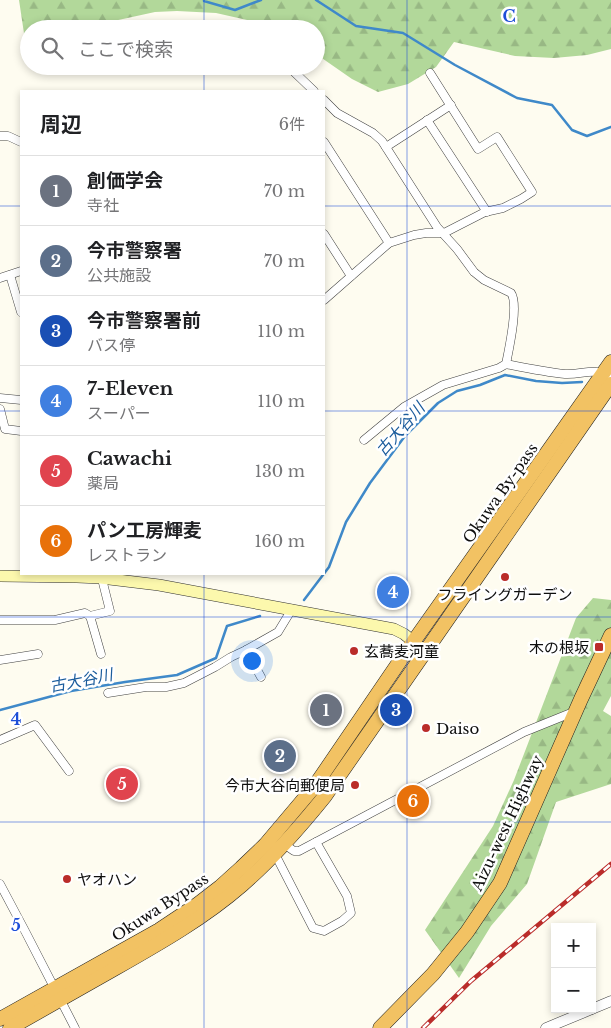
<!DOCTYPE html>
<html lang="ja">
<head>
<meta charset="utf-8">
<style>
	body { margin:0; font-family:"Libre Baskerville","Noto Sans JP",serif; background:#f6f6f6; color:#202124 }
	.controls { position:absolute; right:15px; bottom:15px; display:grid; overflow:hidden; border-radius:0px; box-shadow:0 2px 8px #0003 }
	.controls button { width:45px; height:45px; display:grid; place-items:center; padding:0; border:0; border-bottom:1px solid #e0e0e0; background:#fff; color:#202124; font:25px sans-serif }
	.you { position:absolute; left:251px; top:660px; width:18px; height:18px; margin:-12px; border:4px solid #fff; border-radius:50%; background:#1a73e8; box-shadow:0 0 0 8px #1a73e833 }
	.badge { display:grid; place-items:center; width:32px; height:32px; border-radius:50%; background:#b45309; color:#fff; font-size:16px; font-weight:700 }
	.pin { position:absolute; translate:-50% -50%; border:2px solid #fff; box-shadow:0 1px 5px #0006 }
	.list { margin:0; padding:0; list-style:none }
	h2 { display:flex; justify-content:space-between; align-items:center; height:65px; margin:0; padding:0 20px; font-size:21px }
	h2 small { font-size:16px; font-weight:400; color:#757577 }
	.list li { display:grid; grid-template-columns:32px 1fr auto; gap:15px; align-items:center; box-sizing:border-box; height:70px; padding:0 20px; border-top:1px solid #e0e0e0 }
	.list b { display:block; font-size:19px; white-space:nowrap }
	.list p { margin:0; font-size:16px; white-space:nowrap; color:#757577 }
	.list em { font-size:16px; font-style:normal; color:#757577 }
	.icon { flex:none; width:28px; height:28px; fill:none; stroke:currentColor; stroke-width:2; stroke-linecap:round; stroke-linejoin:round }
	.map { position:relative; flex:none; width:611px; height:1028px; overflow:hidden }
	.search { position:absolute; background:#fff; box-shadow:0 2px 8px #0003; left:20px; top:20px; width:305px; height:55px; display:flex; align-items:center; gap:12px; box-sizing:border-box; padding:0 18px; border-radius:28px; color:#757577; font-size:19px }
	.panel { position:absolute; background:#fff; box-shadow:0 2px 8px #0003; left:20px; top:90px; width:305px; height:485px; border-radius:0px }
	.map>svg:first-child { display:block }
	.forest { fill:url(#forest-firs) }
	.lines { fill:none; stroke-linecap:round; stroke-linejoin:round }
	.stream { stroke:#3f89c9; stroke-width:2.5 }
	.minor-casing { stroke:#414141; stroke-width:9 }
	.tertiary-casing { stroke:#414141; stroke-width:11 }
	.secondary-casing { stroke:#303030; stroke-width:12 }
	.trunk-casing { stroke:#1f1f1f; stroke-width:15 }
	.minor { stroke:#fff; stroke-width:8 }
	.tertiary { stroke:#fff; stroke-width:10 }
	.secondary { stroke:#fcf8ad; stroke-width:11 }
	.trunk { stroke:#f2c263; stroke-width:14 }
	.rail-casing { stroke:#ba2c2a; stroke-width:4.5 }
	.rail { stroke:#fff; stroke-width:2.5; stroke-dasharray:8; stroke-linecap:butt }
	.grid { fill:none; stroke:#1d4ed8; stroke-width:1; stroke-opacity:0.55 }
	.poi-dot { fill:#ba2c2a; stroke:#fff; stroke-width:2 }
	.labels { text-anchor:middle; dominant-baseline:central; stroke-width:5; stroke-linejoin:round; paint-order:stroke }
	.street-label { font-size:15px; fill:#0e0e0e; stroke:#fff }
	.poi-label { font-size:15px; fill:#0e0e0e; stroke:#fff; text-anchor:start }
	.water-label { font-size:16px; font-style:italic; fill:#1b5c9c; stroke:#fff }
	.grid-label { font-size:16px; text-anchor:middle; font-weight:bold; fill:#1d4ed8; stroke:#fff; stroke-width:5; stroke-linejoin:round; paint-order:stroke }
</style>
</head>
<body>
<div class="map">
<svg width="611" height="1028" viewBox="0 0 611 1028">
	<defs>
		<pattern id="forest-firs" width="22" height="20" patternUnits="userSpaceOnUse" patternTransform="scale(1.25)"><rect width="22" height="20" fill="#b2d89a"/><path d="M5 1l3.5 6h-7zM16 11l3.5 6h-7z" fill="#98b884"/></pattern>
	</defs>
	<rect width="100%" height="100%" fill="#fefcf0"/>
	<g class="forest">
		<polygon points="19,0 611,0 611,49 587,55 554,58 515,56 454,42 436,67 408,84 378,92 352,79 316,54 316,29 273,29 260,23 216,13 177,11 155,12 77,29 29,29 29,39 25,40"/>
		<polygon points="593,598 611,600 611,696 603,711 611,716 611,784 556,802 527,884 491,926 459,978 425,930 493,826 514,780 576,618"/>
	</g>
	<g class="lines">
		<g class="stream">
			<polyline points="204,0 204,1 235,10 261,0"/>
			<polyline points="316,0 356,26 403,33 455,65 517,98 552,105 572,130 587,136 611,127"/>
			<polyline points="304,600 329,567 346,522 370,483 405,436 438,403 457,391 480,385 505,375 536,381 562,383 582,382"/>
			<polyline points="0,710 71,691 125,682 177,675 216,658 227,626 260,616"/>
		</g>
		<g class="minor-casing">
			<g id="minor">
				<polyline points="292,70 314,91"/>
				<path d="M324,100L337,113L373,133L382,141L437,227L457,249L474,272L484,280L511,293C519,304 509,349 506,364L499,368L443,385L404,407L364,440"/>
				<polyline points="427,120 487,212"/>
				<polyline points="0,136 8,136 21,142"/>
				<polyline points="324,142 389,243"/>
				<polyline points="386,147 451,105"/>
				<polyline points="324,234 351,276"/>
				<polyline points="10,275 21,312"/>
				<polyline points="0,278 21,271"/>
				<polyline points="324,300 389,243 414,235 426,233 444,233 485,212 503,208 521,199 532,192 497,137 478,149 430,73"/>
				<path d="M506,364C526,368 545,372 565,374C583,375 592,367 611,376"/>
				<polyline points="0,398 21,400"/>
				<polyline points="0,409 5,429 21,431"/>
				<polyline points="90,616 101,654"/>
				<polyline points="0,620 55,620 85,613 90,616 110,611 101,575"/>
				<polyline points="246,650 261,677"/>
				<polyline points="0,660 38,654"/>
				<polyline points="108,693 146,687 166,687 184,683 215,667 231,657 246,650 278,632 292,609"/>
				<polyline points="0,740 35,725 69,771"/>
				<polyline points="284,844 294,851 299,851 524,732 576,711"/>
				<polyline points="275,854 313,928 324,931 342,921 351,913 347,896 316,842"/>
				<polyline points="0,884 25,931 75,1028"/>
			</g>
		</g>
		<g class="tertiary-casing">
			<g id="tertiary">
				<polyline points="592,1009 611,1001"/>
				<polyline points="546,1028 592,1009"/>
			</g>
		</g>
		<g class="secondary-casing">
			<polyline id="secondary" points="0,576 77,577 101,578 159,585 394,629 404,634 426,652"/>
		</g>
		<g class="trunk-casing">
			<g id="trunk">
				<polyline points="0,1019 159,930 198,904 220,887 241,868 265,845 314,787 404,655 611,362"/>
				<path d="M10,1028C45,1008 81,988 116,968C160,943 204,918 242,885C273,858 300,827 325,796L611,384"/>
				<polyline points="380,1028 433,974 467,932 500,883 581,699 611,635"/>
			</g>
		</g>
		<use href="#minor" class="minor"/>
		<use href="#tertiary" class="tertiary"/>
		<use href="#secondary" class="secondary"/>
		<use href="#trunk" class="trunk"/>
		<g class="rail-casing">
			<polyline id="rail" points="423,1028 471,981 611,864"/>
		</g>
		<use href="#rail" class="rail"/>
	</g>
	<path class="grid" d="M204,0V29M407,0V1028M204,66V91M0,206H21M324,206H611M0,411H21M324,411H611M204,574V1028M0,617H611M0,822H611"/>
	<g class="poi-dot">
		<circle cx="505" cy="577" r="5"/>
		<rect x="594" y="642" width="10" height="10" rx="2.5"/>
		<circle cx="354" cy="651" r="5"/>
		<circle cx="426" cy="728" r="5"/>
		<circle cx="355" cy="785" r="5"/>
		<circle cx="67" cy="879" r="5"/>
	</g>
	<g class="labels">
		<g class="street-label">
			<text transform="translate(500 493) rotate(-55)">Okuwa By-pass</text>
			<text transform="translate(507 823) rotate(-65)">Aizu-west Highway</text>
			<text transform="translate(160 907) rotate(-33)">Okuwa Bypass</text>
		</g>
		<g class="poi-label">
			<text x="505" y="594" text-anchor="middle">フライングガーデン</text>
			<text x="589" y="647" text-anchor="end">木の根坂</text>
			<text x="364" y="651">玄蕎麦河童</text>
			<text x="436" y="728">Daiso</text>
			<text x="345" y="785" text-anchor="end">今市大谷向郵便局</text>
			<text x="77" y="879">ヤオハン</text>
		</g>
		<g class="water-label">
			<text transform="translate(400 429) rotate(-49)">古大谷川</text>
			<text transform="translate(81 680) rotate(-11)">古大谷川</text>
		</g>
	</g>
	<g class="grid-label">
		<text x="509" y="22">C</text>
		<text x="16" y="725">4</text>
		<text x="16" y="931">5</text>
	</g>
</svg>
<div class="controls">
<button>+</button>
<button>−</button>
</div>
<div class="you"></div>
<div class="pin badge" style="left:326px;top:710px;background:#6b7280">1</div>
<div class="pin badge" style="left:280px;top:756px;background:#5c6f8a">2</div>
<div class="pin badge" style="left:396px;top:710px;background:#1a4fb4">3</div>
<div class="pin badge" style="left:393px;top:592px;background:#3f7fe0">4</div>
<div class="pin badge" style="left:122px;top:784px;background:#e0444e">5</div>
<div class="pin badge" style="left:413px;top:801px;background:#e8710a">6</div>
<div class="search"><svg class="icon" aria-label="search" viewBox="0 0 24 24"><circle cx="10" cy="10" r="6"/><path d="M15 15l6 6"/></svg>ここで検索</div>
<section class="panel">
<h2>周辺<small>6件</small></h2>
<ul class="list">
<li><span class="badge" style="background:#6b7280">1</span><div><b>創価学会</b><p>寺社</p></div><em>70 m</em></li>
<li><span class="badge" style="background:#5c6f8a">2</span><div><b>今市警察署</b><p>公共施設</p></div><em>70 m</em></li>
<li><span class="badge" style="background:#1a4fb4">3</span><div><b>今市警察署前</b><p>バス停</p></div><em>110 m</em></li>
<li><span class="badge" style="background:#3f7fe0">4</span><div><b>7-Eleven</b><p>スーパー</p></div><em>110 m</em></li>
<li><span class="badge" style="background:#e0444e">5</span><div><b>Cawachi</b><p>薬局</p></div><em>130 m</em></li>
<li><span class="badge" style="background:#e8710a">6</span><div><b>パン工房輝麦</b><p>レストラン</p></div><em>160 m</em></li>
</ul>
</section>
</div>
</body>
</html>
